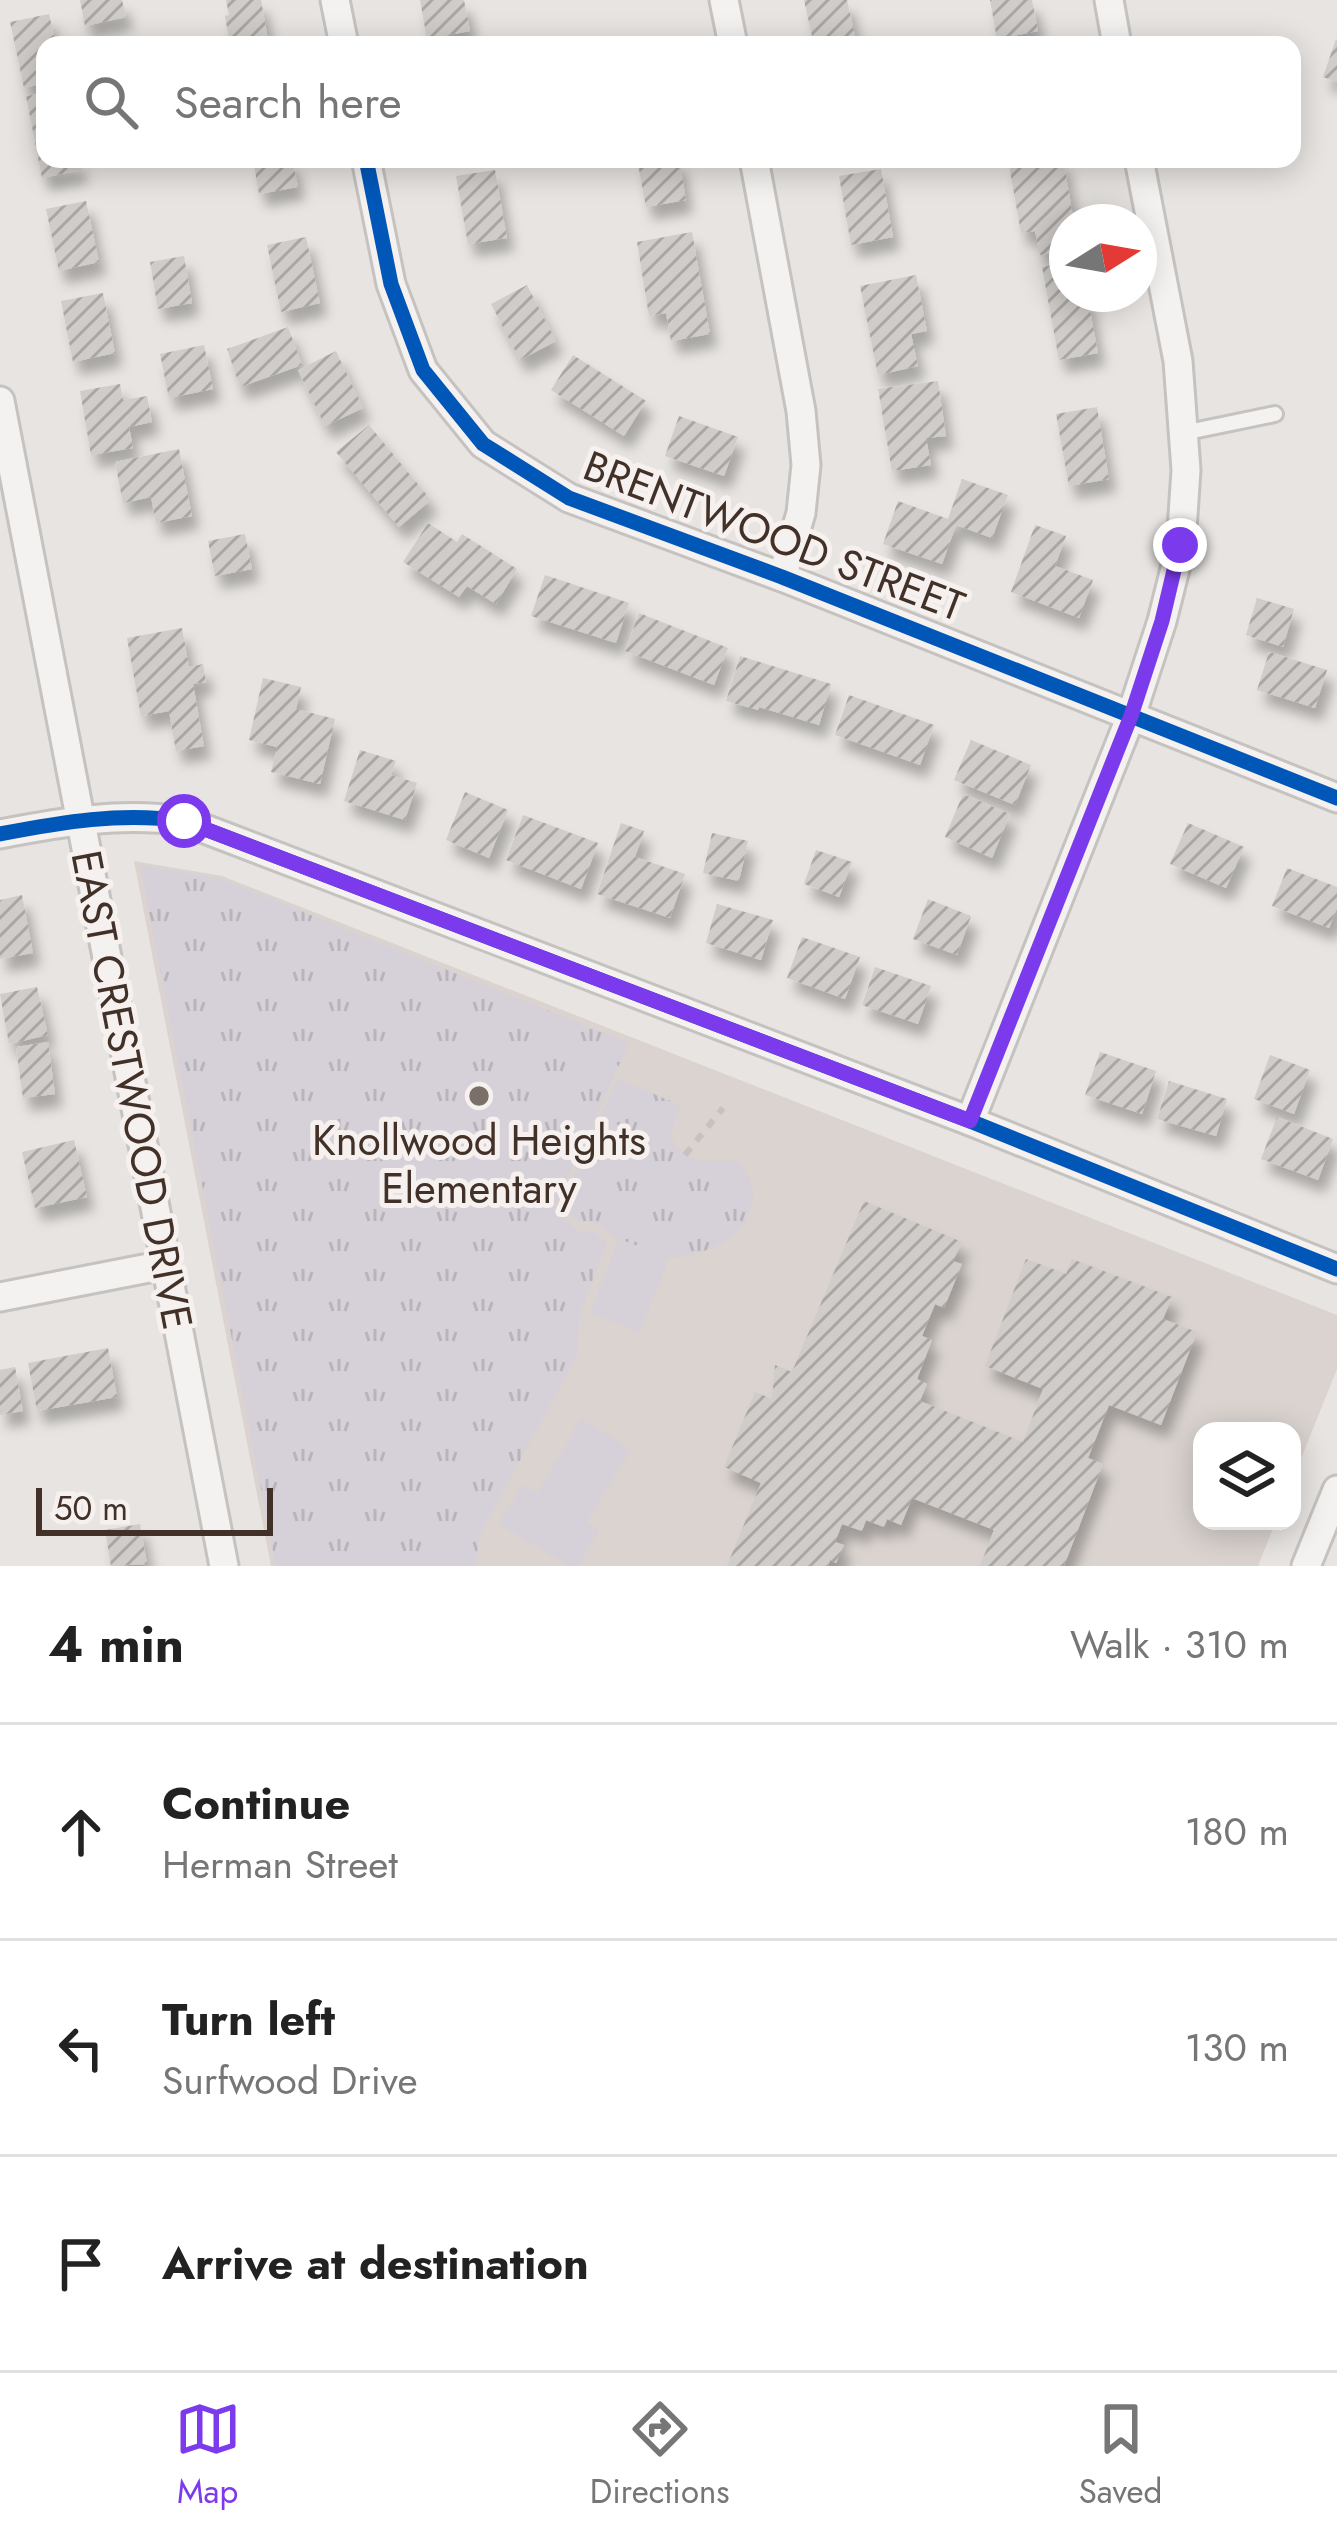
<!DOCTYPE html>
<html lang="en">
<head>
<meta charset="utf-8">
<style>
	body { margin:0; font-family:Jost,sans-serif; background:#f2f2f2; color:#222 }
	.controls { position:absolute; right:36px; bottom:36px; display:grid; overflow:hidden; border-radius:24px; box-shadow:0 6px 30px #0003 }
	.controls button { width:108px; height:108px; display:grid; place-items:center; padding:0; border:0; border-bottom:3px solid #e0e0e0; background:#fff; color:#222; font:60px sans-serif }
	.compass { position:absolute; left:1049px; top:204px; width:108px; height:108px; border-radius:50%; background:#fff; box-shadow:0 6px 30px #0003; rotate:79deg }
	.scale { position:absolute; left:36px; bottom:30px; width:237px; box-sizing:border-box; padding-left:12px; border:6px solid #413128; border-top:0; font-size:33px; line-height:42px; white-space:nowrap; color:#413128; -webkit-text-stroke:9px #f6f1ef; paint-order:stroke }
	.stop { position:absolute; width:36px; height:36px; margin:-27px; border:9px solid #7c3aed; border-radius:50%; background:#fff }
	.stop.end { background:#7c3aed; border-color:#fff; box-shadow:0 3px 12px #0008 }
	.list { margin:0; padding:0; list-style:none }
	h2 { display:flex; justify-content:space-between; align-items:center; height:156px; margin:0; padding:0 48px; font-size:51px }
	h2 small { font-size:39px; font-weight:400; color:#767676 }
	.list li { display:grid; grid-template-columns:78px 1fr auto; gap:36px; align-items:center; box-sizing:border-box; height:216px; padding:0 48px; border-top:3px solid #e0e0e0 }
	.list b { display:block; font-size:45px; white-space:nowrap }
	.list p { margin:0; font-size:39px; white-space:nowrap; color:#767676 }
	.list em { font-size:39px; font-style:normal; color:#767676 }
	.icon { flex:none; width:66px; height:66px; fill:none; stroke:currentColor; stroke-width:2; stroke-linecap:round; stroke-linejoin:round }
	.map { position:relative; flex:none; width:1337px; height:1566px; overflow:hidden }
	.search { position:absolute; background:#fff; box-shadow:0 6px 30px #0003; left:36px; right:36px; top:36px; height:132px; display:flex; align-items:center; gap:30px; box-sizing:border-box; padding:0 42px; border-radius:24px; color:#767676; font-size:45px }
	.sheet { height:804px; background:#fff }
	nav { display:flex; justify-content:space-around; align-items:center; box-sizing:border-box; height:168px; border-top:3px solid #e0e0e0; background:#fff; font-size:33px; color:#767676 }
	nav a { display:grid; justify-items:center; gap:6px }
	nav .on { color:#7c3aed }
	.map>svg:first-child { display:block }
	.built { fill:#dad3cf }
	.grass { fill:url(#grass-tufts) }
	.garden { fill:#d6d0d9 }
	.building { fill:url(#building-hatch); filter:url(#shadow) }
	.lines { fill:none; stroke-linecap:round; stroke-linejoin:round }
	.service-casing { stroke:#c5c2bf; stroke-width:20 }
	.minor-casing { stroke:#c5c2bf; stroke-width:33 }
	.path { stroke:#c7c2c0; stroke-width:6; stroke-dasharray:9 9; stroke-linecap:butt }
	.service { stroke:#f3f2f1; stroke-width:14 }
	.minor { stroke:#f3f2f1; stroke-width:27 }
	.cycleway-casing { stroke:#f6f1ef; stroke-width:22 }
	.cycleway { stroke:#0057b8; stroke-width:15 }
	.route { stroke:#7c3aed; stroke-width:15 }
	.poi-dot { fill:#7b7069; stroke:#f6f1ef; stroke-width:4.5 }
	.labels { text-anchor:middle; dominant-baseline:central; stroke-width:10; stroke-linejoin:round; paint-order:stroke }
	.street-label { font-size:42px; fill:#413128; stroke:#f6f1ef }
	.poi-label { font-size:42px; fill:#413128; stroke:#f6f1ef }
</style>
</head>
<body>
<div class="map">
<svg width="1337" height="1566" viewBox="0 0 1337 1566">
	<defs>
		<pattern id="grass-tufts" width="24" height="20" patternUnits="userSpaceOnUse" patternTransform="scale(3)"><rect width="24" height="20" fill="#d6d0d9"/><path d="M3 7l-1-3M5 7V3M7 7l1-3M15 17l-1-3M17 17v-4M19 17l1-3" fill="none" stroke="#b9b3ba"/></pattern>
		<pattern id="building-hatch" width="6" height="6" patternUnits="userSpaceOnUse" patternTransform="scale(3)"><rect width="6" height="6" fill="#cfccc9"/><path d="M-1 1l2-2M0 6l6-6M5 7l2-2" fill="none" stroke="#aaa6a3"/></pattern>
		<filter id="shadow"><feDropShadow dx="7" dy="13" stdDeviation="6" flood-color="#0004"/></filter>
	</defs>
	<rect width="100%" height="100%" fill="#e7e4e1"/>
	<polygon class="built" points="134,861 222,876 1337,1315 1337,1369 1292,1481 1292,1431 1202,1431 1202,1521 1276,1521 1258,1566 271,1566"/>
	<g class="grass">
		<polygon points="140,865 221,879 629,1043 555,1206 577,1231 593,1231 607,1242 579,1318 577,1356 480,1534 475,1566 276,1566"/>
		<path d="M618,1079L680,1105L670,1136C688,1167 706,1161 738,1161L750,1179L754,1198L746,1221L731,1236L715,1247L692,1255L669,1258L619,1239L593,1222L578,1221L561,1205Z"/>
	</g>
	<g class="garden">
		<polygon points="619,1239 669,1258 640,1332 590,1313"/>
		<polygon points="581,1419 631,1449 587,1522 599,1530 578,1566 569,1566 499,1524 522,1485 537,1493"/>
	</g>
	<g class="building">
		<polygon points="80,0 122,0 126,17 85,26"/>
		<polygon points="226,0 261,0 269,45 230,45 225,16 229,15"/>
		<polygon points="420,0 464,0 470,31 427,39"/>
		<polygon points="804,0 847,0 857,45 814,45"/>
		<polygon points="990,0 1032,0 1038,31 997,39"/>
		<polygon points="49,14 56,45 45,45 45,83 24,88 10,22"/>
		<polygon points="1336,39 1337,40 1337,82 1323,77"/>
		<polygon points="45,93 45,159 79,159 81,170 42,178 26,96"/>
		<polygon points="253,159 292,159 298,187 259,194"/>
		<polygon points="637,159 679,159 686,200 646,207"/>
		<polygon points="1008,159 1063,159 1074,222 1067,222 1067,250 1040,255 1035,231 1021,233"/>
		<polygon points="881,169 893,237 851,245 839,176"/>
		<polygon points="495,170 507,238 468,244 456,176"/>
		<polygon points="86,201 99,262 59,271 46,209"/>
		<polygon points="692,232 710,334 671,341 666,313 649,316 637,242"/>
		<polygon points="306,237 320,303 281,312 267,245"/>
		<polygon points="184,256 192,303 158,309 150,262"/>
		<polygon points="1067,262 1067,294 1087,294 1098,353 1059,360 1042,267"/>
		<polygon points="916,275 927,331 911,334 918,366 878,375 860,286"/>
		<polygon points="527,285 556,341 520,360 491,304"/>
		<polygon points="103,293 115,353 73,362 61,301"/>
		<polygon points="288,327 302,365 240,387 227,349"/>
		<polygon points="204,345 213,389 169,398 160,354"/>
		<polygon points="336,351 363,408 325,426 298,370"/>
		<polygon points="573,355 646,401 624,436 551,390"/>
		<polygon points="938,381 946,436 926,438 931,465 892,471 878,389"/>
		<polygon points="120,384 123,400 147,396 152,422 129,427 133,448 91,455 80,391"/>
		<polygon points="1097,407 1109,479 1069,486 1056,414"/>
		<polygon points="679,416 738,437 724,476 665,456"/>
		<polygon points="369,425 431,500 399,527 336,452"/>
		<polygon points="179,449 192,516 156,523 151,497 123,503 115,462"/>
		<polygon points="962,479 1008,495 992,538 956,525 942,564 883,544 898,501 948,519"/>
		<polygon points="428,523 457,542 462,534 517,569 496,604 467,586 459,597 403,562"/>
		<polygon points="1035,525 1066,536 1055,566 1093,580 1079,618 1011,592"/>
		<polygon points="245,534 252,569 215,576 208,541"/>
		<polygon points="545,575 629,603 616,643 531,616"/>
		<polygon points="1257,598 1294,609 1283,647 1246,635"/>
		<polygon points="639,613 728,648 714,685 625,651"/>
		<polygon points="182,628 189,667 203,664 206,682 193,684 204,746 176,751 169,711 141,716 127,638"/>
		<polygon points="1269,652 1327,670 1315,708 1257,690"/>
		<polygon points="740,656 831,684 819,725 759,707 758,710 726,701"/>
		<polygon points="263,678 301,687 296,709 335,719 320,784 271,772 277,747 249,740"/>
		<polygon points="849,695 934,725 920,765 835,735"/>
		<polygon points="971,740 1031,765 1015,805 954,780"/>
		<polygon points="360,750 396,761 391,775 417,783 405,820 344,801"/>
		<polygon points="465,792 508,810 489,858 446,840"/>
		<polygon points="963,794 1010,814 992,858 945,837"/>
		<polygon points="523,815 598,843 581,889 506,860"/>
		<polygon points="621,823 644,831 635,857 685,874 670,918 597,894"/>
		<polygon points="1188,823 1244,847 1226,888 1170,864"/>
		<polygon points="712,833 748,841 739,881 703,873"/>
		<polygon points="816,850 852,862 839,897 804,884"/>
		<polygon points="1287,868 1337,887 1337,908 1329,928 1272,906"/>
		<polygon points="22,895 33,953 0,959 0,900"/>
		<polygon points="928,899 971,916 957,955 913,939"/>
		<polygon points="717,904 773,920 761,960 706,943"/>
		<polygon points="802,937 860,957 845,999 787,978"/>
		<polygon points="875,967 931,986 918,1024 862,1005"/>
		<polygon points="37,987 48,1035 9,1044 0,994"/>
		<polygon points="48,1042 55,1094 23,1098 16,1047"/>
		<polygon points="1100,1052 1156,1071 1142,1114 1085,1095"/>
		<polygon points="1270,1055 1310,1070 1294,1114 1254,1099"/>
		<polygon points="1169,1081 1227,1099 1216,1136 1157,1119"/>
		<polygon points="1277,1117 1333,1139 1318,1180 1261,1159"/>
		<polygon points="74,1140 87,1197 35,1208 22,1152"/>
		<polygon points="864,1201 962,1242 953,1261 962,1264 944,1308 935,1304 922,1336 932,1340 917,1379 927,1384 920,1401 1023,1442 1043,1389 985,1366 1026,1259 1066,1274 1072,1259 1172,1297 1163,1319 1197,1332 1161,1425 1109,1405 1088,1458 1103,1464 1064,1566 980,1566 994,1530 912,1498 901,1525 887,1519 884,1527 866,1520 862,1531 842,1524 835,1542 844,1545 836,1563 830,1560 828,1566 727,1566 761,1483 724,1467 755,1392 772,1399 775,1365 792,1372"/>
		<polygon points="108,1348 117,1397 37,1411 28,1363"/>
		<polygon points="15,1367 23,1411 0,1415 0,1370"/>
		<polygon points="140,1524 147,1564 111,1566 105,1530"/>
	</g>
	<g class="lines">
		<g class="service-casing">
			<polyline id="service" points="1183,433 1275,414"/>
		</g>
		<g class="minor-casing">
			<g id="minor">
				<polyline points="335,0 344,45"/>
				<polyline points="724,0 733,45"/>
				<polyline points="1109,0 1117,45"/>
				<polyline points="366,159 391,284 423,370 483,444 569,498 782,577 1337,798"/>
				<polyline points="754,159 801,411 806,465 801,513 782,577"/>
				<polyline points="0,401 224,1566"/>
				<path d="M0,834C62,822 120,812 184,821L970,1121L1337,1269"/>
				<polyline points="970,1121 1131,716 1162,621 1181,545 1186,470 1178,361 1139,159"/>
				<polyline points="0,1297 164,1265"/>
				<polyline points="1306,1566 1337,1490"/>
			</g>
		</g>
		<polyline class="path" points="685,1155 723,1108"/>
		<use href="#service" class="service"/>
		<use href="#minor" class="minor"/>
		<g class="cycleway-casing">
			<g id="cycleway">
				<polyline points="366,159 391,284 423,370 483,444 569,498 782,577 1337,798"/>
				<path d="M0,834C62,822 120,812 184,821L970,1121L1337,1269"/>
			</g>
		</g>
		<use href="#cycleway" class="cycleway"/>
	</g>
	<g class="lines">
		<polyline class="route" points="184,821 970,1121 1131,716 1162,621 1180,545"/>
	</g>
	<circle class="poi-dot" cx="479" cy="1096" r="12"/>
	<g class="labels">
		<g class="street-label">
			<text transform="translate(774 536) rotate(21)">BRENTWOOD STREET</text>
			<text transform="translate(132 1090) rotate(79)">EAST CRESTWOOD DRIVE</text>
		</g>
		<g class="poi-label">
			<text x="479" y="1140">Knollwood Heights<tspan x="479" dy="48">Elementary</tspan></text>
		</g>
	</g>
</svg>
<div class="controls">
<button><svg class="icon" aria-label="layers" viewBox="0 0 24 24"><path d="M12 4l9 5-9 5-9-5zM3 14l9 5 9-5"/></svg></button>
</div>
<svg class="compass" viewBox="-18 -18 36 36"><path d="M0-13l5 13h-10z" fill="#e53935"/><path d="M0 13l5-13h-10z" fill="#767676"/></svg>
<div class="scale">50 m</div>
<div class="stop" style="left:184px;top:821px"></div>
<div class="stop end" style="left:1180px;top:545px"></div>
<div class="search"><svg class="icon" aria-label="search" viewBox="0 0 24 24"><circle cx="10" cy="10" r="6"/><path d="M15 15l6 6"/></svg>Search here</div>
</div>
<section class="sheet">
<h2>4 min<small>Walk · 310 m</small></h2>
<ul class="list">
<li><svg class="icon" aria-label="ahead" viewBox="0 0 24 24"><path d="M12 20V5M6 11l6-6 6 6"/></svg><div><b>Continue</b><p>Herman Street</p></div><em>180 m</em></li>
<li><svg class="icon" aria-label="left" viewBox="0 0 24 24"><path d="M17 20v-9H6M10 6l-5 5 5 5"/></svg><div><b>Turn left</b><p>Surfwood Drive</p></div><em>130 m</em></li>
<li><svg class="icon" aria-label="arrive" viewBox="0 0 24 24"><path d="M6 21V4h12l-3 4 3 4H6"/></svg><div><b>Arrive at destination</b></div></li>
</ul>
</section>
<nav>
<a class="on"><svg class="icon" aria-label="map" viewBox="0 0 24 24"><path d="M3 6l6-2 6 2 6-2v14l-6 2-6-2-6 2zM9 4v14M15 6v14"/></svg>Map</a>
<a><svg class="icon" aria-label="directions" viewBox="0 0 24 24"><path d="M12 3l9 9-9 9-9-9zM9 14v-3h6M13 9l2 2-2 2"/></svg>Directions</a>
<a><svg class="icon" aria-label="saved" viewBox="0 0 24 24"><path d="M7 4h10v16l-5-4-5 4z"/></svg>Saved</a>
</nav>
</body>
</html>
